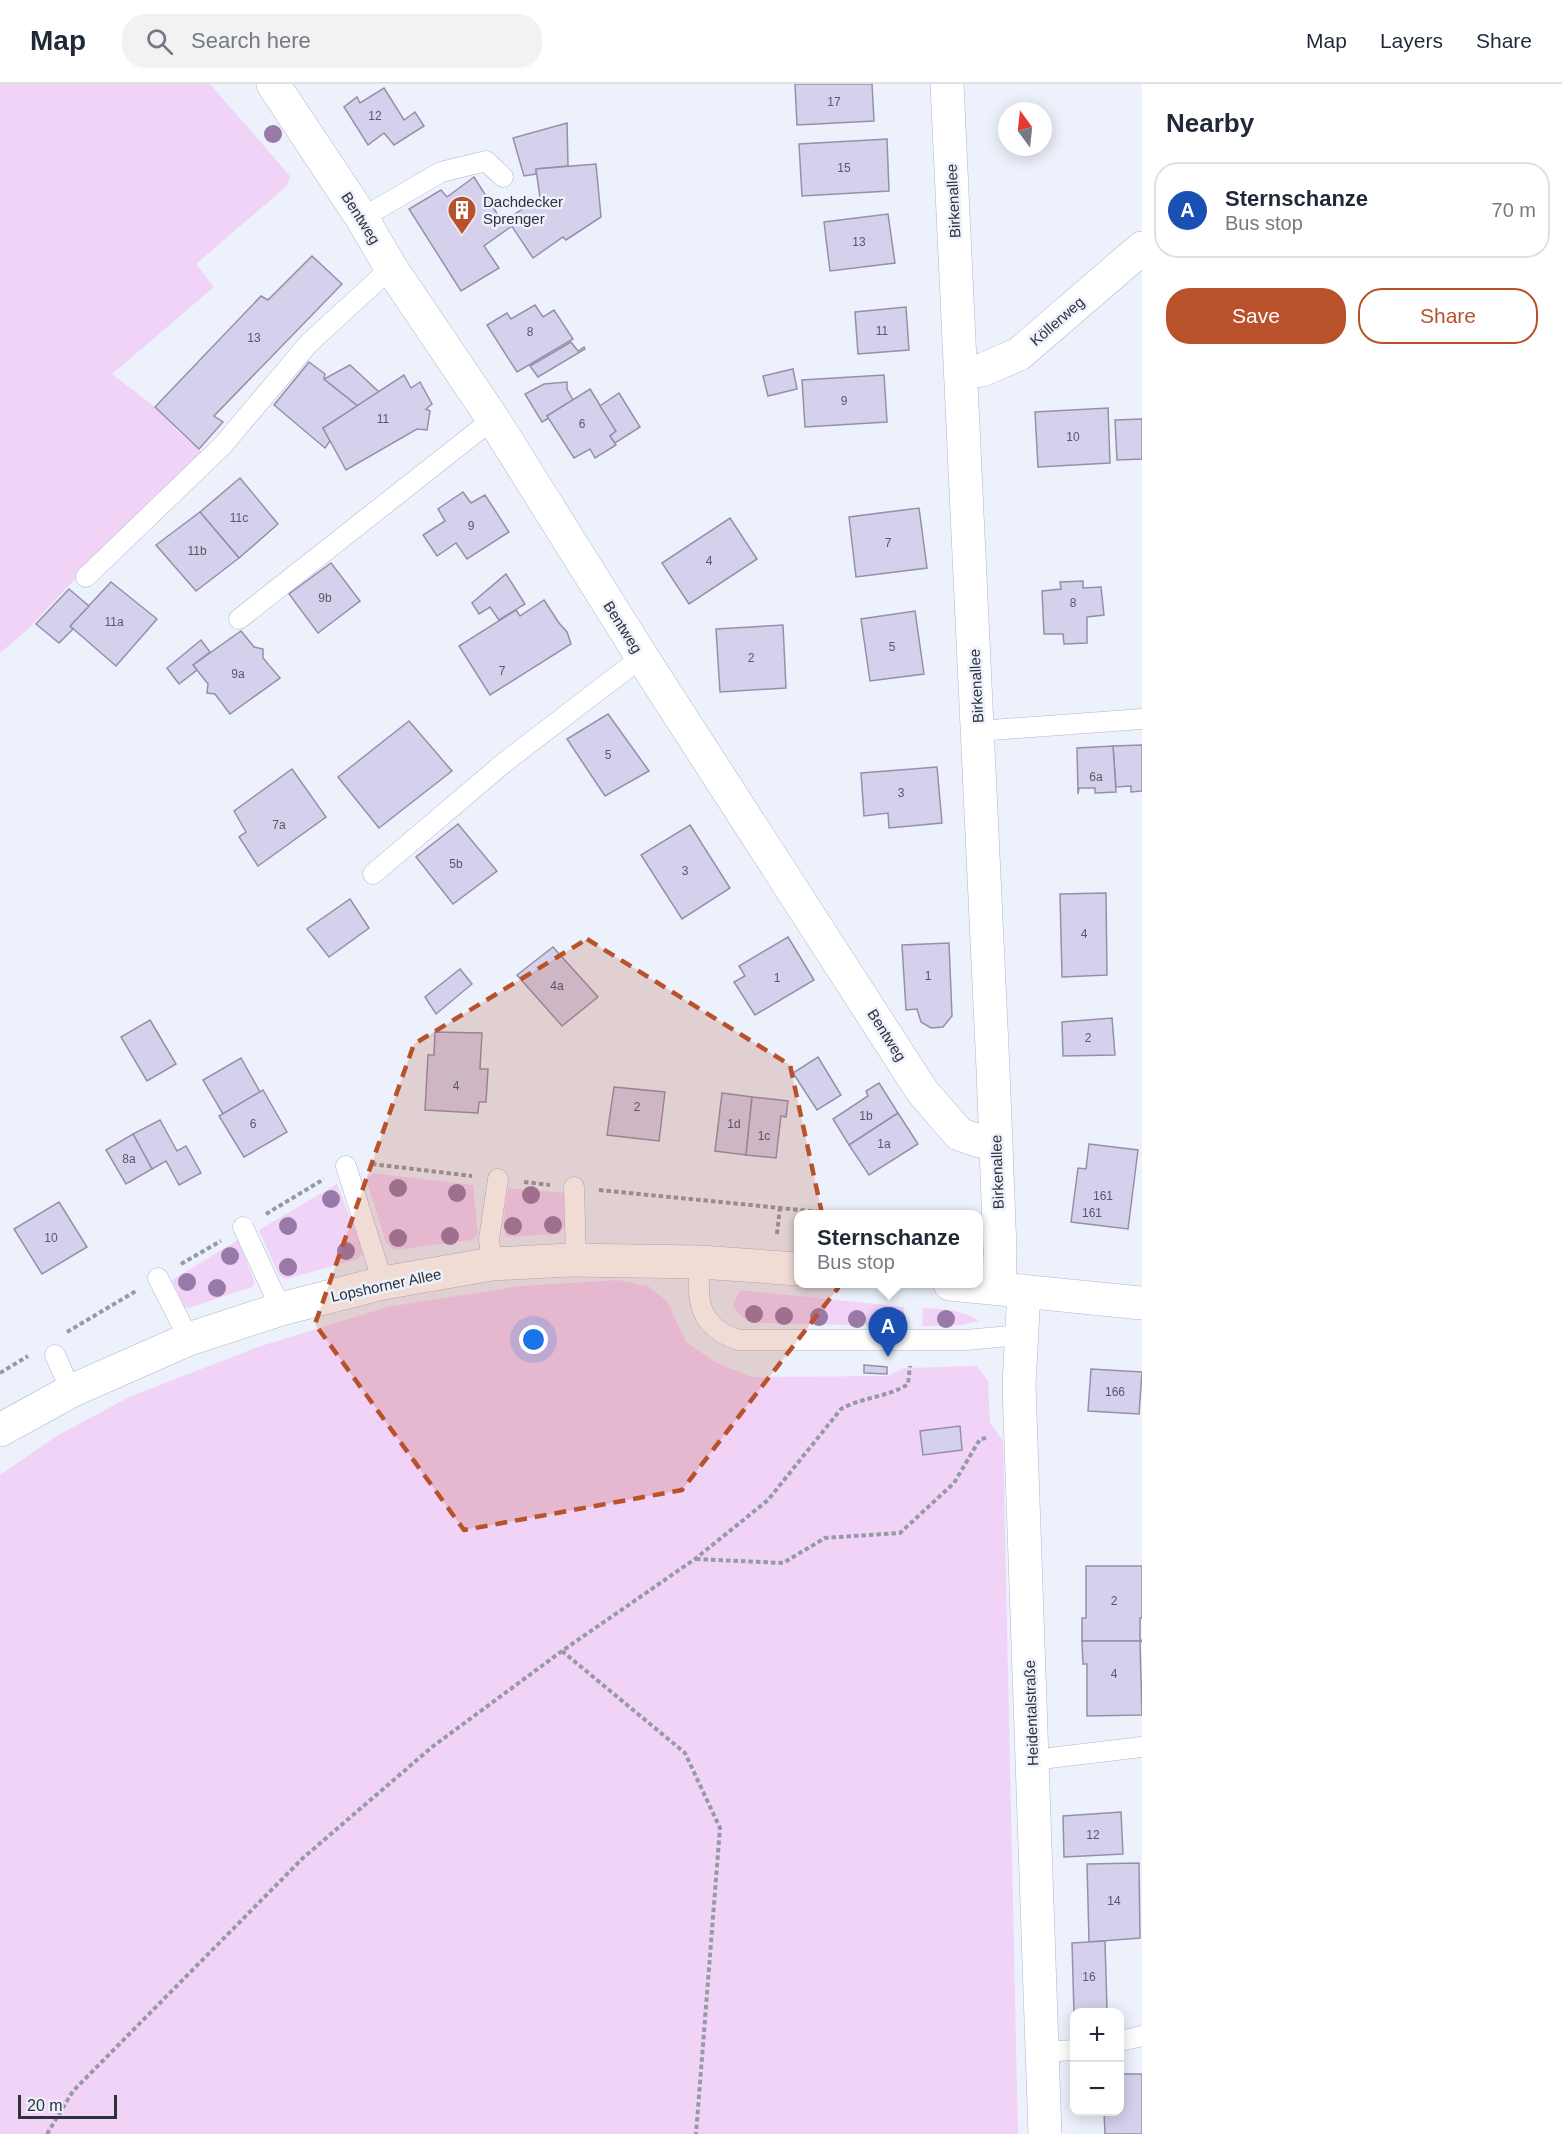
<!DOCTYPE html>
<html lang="en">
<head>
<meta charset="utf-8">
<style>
	body { margin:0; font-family:Helvetica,sans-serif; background:#f2f2f3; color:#1f2937 }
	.controls { position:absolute; right:18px; bottom:18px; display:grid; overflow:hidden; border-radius:12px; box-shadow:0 3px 15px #0003 }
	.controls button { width:54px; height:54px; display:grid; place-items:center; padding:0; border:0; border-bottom:2px solid #e0e1e3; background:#fff; color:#1f2937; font:30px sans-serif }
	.compass { position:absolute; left:998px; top:18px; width:54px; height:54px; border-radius:50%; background:#fff; box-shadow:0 3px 15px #0003; rotate:345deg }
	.scale { position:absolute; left:18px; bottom:15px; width:99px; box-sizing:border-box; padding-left:6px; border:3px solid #2c313b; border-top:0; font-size:16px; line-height:21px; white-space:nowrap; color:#2c313b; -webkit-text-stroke:4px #ecf1fb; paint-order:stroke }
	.you { position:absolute; left:534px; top:1256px; width:21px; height:21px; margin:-15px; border:4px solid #fff; border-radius:50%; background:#1a73e8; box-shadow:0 0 0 9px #1a73e833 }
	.badge { display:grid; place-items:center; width:39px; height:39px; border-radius:50%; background:#b9512b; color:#fff; font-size:20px; font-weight:700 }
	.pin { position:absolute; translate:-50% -50px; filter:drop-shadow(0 2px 3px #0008) }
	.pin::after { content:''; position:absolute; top:32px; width:21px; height:18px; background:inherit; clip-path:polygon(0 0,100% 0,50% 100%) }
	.popup { position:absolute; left:794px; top:1126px; width:189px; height:78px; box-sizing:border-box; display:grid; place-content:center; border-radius:12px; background:#fff; filter:drop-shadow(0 2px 4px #0005); font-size:20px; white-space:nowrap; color:#747a83 }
	.popup b { font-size:22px; color:#1f2937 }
	.popup::after { content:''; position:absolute; left:50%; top:100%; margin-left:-12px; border:12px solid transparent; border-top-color:#fff }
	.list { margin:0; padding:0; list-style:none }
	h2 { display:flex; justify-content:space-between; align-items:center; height:78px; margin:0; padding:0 24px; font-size:26px }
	h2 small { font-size:20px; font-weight:400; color:#747a83 }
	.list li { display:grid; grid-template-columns:39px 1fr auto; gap:18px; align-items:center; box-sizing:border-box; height:96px; margin:0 12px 12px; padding:0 12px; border:2px solid #e0e1e3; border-radius:24px }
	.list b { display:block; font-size:22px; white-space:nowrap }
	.list p { margin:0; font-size:20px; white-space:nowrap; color:#747a83 }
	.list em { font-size:20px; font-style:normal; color:#747a83 }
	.actions { display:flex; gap:12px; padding:18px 24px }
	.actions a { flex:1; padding:14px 0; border:2px solid #b9512b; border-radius:24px; text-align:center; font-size:21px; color:#b9512b }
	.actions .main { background:#b9512b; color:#fff }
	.icon { flex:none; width:33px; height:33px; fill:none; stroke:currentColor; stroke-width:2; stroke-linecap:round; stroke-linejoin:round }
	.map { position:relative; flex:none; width:1142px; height:2050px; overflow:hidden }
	header { display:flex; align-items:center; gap:36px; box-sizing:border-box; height:84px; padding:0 30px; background:#fff; border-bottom:2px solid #e0e1e3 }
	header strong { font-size:28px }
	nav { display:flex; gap:33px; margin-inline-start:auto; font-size:21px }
	.search { width:420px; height:54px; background:#f2f2f3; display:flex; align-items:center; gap:15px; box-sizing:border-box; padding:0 21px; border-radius:24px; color:#747a83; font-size:22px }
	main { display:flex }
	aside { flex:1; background:#fff }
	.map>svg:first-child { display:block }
	.green { fill:#f1d3f8 }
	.building { fill:#d5d0ec; stroke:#9590aa; stroke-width:1.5 }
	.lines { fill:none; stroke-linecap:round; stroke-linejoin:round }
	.lane-casing { stroke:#acb7d1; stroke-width:21 }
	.street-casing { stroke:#acb7d1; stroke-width:34 }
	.secondary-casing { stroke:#acb7d1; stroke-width:34 }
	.path { stroke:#959aa4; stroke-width:4; stroke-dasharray:4.5 3; stroke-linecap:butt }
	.lane { stroke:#fff; stroke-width:20 }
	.street { stroke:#fff; stroke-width:33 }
	.secondary { stroke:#fff; stroke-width:33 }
	.tree { fill:#9979a7 }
	.marked { fill:#b9512b; fill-opacity:0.2; stroke:#b9512b; stroke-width:4.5; stroke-dasharray:12 8; stroke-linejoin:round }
	.labels { text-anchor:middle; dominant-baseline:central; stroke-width:5; stroke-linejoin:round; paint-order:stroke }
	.number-label { font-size:12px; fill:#565967 }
	.poi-label { font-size:15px; fill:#2c313b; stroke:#ecf1fb; text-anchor:start }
	.street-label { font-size:15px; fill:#2c313b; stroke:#ecf1fb }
</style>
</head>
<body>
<header>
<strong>Map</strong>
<div class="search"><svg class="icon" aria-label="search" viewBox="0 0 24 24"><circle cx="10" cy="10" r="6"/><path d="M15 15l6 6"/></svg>Search here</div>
<nav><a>Map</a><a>Layers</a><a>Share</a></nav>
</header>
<main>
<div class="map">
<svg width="1142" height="2050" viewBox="0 0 1142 2050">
	<rect width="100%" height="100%" fill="#ecf1fb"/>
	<g class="green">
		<polygon points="0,0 210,0 290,92 287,102 196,180 214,203 112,290 155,323 177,347 203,369 152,414 24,549 0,569"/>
		<polygon points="373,1089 473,1101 478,1150 472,1156 394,1166 386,1159 366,1095"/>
		<polygon points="337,1100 363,1168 358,1175 286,1195 279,1191 259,1146"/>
		<polygon points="508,1104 564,1109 565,1142 560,1150 506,1153 503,1141"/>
		<polygon points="238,1156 255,1199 252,1203 189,1224 184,1222 172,1196"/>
		<polygon points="618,1196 648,1202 667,1217 686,1258 717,1279 751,1293 887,1292 904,1284 977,1282 988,1297 990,1339 1003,1357 1018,2050 0,2050 0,1391 55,1353 129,1313 258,1263 387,1223 520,1202"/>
		<path d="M741,1206L904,1223L903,1242L756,1239C744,1235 737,1232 733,1220Z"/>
		<path d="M923,1224C943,1225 961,1225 979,1237L962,1241L922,1242Z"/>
	</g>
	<g class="building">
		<polygon points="795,0 872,0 874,37 797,41"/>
		<polygon points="384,4 404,36 415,28 424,42 394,61 384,49 368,61 344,23 357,13 360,19"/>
		<polygon points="567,39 568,82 536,85 536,90 524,92 513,54"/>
		<polygon points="887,55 889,107 802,112 799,60"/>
		<polygon points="596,80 601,133 566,156 563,153 533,174 507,135 540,114 536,85"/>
		<polygon points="474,93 501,136 507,135 512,142 484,162 499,184 461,207 409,125 441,106 447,113"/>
		<polygon points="888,130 895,179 830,187 824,138"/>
		<polygon points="312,172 342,200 214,332 223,338 199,365 155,323 261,212 268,216"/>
		<polygon points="535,221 543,233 554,226 573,255 517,288 487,241 507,229 511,235"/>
		<polygon points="906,223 909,266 858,270 855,228"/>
		<polygon points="571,258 578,267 584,263 585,265 538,293 530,282"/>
		<polygon points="309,278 325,290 324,295 358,322 323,344 330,357 325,364 274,321"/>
		<polygon points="350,281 379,308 358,322 324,295"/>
		<polygon points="793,285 797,305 768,312 763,292"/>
		<polygon points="404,291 411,304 420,298 432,320 426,325 430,327 427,346 417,345 346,386 323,344"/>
		<polygon points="884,291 887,338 805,343 802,296"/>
		<polygon points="567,298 567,305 573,316 547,332 549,334 542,338 525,310 544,300"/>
		<polygon points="590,305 616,347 610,352 616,361 595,374 590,365 574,374 547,332"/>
		<polygon points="619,309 640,343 615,359 610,352 616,347 600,322"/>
		<polygon points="1108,324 1110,379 1038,383 1035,328"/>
		<polygon points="1142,335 1142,375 1117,376 1115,336"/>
		<polygon points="240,394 278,440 239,474 200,428"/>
		<polygon points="463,408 471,419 485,411 509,448 467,475 456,459 437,472 423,451 445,437 438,425"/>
		<polygon points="919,424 927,484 856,493 849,433"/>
		<polygon points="200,428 239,474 196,507 156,461"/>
		<polygon points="730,434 757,475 689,520 662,479"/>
		<polygon points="331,479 360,517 318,549 289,510"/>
		<polygon points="506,490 525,520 499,536 490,523 479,530 472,519"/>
		<polygon points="1083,497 1083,504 1101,503 1104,531 1087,533 1087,559 1064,560 1063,550 1044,550 1042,507 1061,505 1060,498"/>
		<polygon points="111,498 157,535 116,582 70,542"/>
		<polygon points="69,505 89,522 70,542 73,545 59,559 36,540"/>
		<polygon points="544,516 559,539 567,548 571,560 490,611 459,562 516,526 520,532"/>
		<polygon points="915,527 924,590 870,597 861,535"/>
		<polygon points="783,541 786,604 720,608 716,545"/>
		<polygon points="241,547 254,563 263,565 263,574 280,594 230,630 215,610 207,609 208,600 193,581"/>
		<polygon points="201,556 210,568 193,581 197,586 179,600 167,584"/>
		<polygon points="608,630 649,687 605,712 567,655"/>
		<polygon points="409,637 452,687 379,744 338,693"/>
		<polygon points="1142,661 1142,707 1131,708 1131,702 1116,703 1113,662"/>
		<polygon points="1113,662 1116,708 1095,709 1095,704 1079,704 1078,710 1077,664"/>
		<polygon points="937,683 942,739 889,744 888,729 864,732 861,689"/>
		<polygon points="292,685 326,733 258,782 239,753 246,748 234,727"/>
		<polygon points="458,740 497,787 453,820 416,773"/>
		<polygon points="690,741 730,804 682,835 641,771"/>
		<polygon points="1106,809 1107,891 1062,893 1060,810"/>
		<polygon points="350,815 369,844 329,873 307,845"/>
		<polygon points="788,853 814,896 755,931 734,898 745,892 739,882"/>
		<polygon points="949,859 952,932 943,943 931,944 921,938 917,925 906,926 902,861"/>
		<polygon points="553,863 598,913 562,942 517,891"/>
		<polygon points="460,885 472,900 436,930 425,913"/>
		<polygon points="1112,934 1115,971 1063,972 1062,938"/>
		<polygon points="150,936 176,980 147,997 121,953"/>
		<polygon points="435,948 482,949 480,985 488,985 486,1018 479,1018 478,1029 425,1026 428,971 434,971"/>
		<polygon points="818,973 841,1011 817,1026 793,989"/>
		<polygon points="241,974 260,1008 223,1030 203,996"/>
		<polygon points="879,999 898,1029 849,1061 833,1035 868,1012 866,1007"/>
		<polygon points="614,1003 665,1008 659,1057 607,1051"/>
		<polygon points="263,1006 287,1048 244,1073 219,1032"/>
		<polygon points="722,1009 752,1013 746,1071 715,1067"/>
		<polygon points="752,1013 788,1017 786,1033 781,1032 776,1074 746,1071"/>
		<polygon points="898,1029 918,1060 869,1091 849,1061"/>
		<polygon points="160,1036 177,1067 186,1062 201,1089 179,1101 166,1077 152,1085 133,1050"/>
		<polygon points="133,1050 152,1085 126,1100 106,1066"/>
		<polygon points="1089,1060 1138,1066 1128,1145 1071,1138 1078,1084 1086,1085"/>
		<polygon points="59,1118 87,1163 42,1190 14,1145"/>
		<polygon points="864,1281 887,1283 887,1290 864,1289"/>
		<polygon points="1091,1285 1142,1288 1139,1330 1088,1327"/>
		<polygon points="960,1342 962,1366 923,1371 920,1347"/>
		<polygon points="1086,1482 1142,1482 1142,1534 1140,1534 1140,1555 1142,1557 1082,1557 1082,1534 1086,1534"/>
		<polygon points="1082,1557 1142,1557 1140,1558 1142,1631 1087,1632 1087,1580 1083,1580"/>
		<polygon points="1121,1728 1123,1770 1064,1773 1063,1732"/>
		<polygon points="1139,1779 1140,1854 1089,1858 1087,1780"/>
		<polygon points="1105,1857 1107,1927 1074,1929 1072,1859"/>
		<polygon points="1120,1990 1142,1990 1142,2050 1105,2050 1104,2028 1120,2028"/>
	</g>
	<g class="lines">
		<g class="lane-casing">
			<g id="lane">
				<polyline points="362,134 441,88 486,77 503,93"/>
				<polyline points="86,493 223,361 309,259 391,184"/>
				<polyline points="239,535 493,335"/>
				<polyline points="978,647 1142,635"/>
				<polyline points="373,790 505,678 642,573"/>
				<polyline points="346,1082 383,1199"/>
				<polyline points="574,1103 576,1176"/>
				<polyline points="243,1143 281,1225"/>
				<path d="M700,1178C697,1216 697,1242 738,1256H966L1021,1251"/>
				<polyline points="492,1180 489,1155 498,1095"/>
				<polyline points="158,1194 189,1255"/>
				<polyline points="55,1271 71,1307"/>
				<polyline points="1033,1676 1142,1663"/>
				<polyline points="1120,1957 1142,1952"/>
				<polyline points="1042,1968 1074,1966"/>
			</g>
		</g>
		<g class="street-casing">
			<g id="street">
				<polyline points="273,0 362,134 391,184 493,335 642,573 922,1007 959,1050 979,1057 996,1055"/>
				<polyline points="947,0 993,985 1000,1166 999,1204"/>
				<polyline points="961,288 982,286 1019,270 1142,164"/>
				<polyline points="1024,1207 1019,1301 1045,2050"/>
			</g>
		</g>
		<g class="secondary-casing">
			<g id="secondary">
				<polyline points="950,1200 1142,1219"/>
				<polyline points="0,1346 71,1307 189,1255 281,1225 383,1199 492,1180 569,1176 700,1178 798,1185"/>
			</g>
		</g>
		<g class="path">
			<polyline points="372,1080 472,1092"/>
			<polyline points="524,1098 550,1101"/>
			<polyline points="599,1106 841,1130"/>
			<polyline points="266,1130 324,1095"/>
			<polyline points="777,1150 780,1123"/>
			<polyline points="181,1180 221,1157"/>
			<polyline points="67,1248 136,1207"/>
			<polyline points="0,1289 28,1272"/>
			<polyline points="696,1475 783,1479 825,1454 900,1449 954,1399 980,1355 987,1354"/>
			<polyline points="562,1567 685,1669 720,1744 696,2050"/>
			<path d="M47,2050L73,2007L303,1774L432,1663L562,1567L695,1475L768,1416L841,1325C862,1313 889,1313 908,1300L910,1282"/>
		</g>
		<use href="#lane" class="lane"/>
		<use href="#street" class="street"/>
		<use href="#secondary" class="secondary"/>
	</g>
	<g class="tree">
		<circle cx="273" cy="50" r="9"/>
		<circle cx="398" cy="1104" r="9"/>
		<circle cx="457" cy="1109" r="9"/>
		<circle cx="531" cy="1111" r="9"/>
		<circle cx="331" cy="1115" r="9"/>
		<circle cx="553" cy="1141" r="9"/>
		<circle cx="288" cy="1142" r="9"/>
		<circle cx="513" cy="1142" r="9"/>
		<circle cx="450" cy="1152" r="9"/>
		<circle cx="398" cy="1154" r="9"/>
		<circle cx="346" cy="1167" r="9"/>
		<circle cx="230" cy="1172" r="9"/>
		<circle cx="288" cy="1183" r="9"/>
		<circle cx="187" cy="1198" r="9"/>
		<circle cx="217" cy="1204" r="9"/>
		<circle cx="754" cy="1230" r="9"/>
		<circle cx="784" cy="1232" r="9"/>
		<circle cx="819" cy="1233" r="9"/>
		<circle cx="857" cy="1235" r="9"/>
		<circle cx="897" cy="1235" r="9"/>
		<circle cx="946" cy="1235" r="9"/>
	</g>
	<path class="marked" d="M587,855L790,981L838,1204L682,1406L464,1446L315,1240L414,960Z"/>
	<defs>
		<g id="building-pin" transform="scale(1.5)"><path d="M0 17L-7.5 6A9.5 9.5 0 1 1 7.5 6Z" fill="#b9512b" stroke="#ecf1fb"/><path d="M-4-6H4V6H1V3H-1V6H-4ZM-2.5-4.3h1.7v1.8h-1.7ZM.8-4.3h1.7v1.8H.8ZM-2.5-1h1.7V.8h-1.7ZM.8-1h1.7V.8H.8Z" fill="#fff"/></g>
	</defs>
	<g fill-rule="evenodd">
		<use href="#building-pin" x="462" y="126"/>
	</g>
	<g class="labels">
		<g class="number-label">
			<text x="834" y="18">17</text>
			<text x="375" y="32">12</text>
			<text x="844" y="84">15</text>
			<text x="859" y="158">13</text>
			<text x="882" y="247">11</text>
			<text x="530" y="248">8</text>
			<text x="254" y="254">13</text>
			<text x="844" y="317">9</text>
			<text x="383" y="335">11</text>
			<text x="582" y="340">6</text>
			<text x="1073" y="353">10</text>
			<text x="239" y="434">11c</text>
			<text x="471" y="442">9</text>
			<text x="888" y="459">7</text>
			<text x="197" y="467">11b</text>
			<text x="709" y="477">4</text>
			<text x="325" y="514">9b</text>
			<text x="1073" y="519">8</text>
			<text x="114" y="538">11a</text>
			<text x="892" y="563">5</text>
			<text x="751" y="574">2</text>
			<text x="502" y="587">7</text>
			<text x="238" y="590">9a</text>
			<text x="608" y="671">5</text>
			<text x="1096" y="693">6a</text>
			<text x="901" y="709">3</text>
			<text x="279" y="741">7a</text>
			<text x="456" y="780">5b</text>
			<text x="685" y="787">3</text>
			<text x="1084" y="850">4</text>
			<text x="928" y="892">1</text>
			<text x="777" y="894">1</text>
			<text x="557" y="902">4a</text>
			<text x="1088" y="954">2</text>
			<text x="456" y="1002">4</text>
			<text x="637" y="1023">2</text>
			<text x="866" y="1032">1b</text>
			<text x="253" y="1040">6</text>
			<text x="734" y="1040">1d</text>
			<text x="764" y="1052">1c</text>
			<text x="884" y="1060">1a</text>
			<text x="129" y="1075">8a</text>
			<text x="1103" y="1112">161</text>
			<text x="1092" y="1129">161</text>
			<text x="51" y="1154">10</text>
			<text x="1115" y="1308">166</text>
			<text x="1114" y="1517">2</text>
			<text x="1114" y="1590">4</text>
			<text x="1093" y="1751">12</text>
			<text x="1114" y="1817">14</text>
			<text x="1089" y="1893">16</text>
		</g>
		<g class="poi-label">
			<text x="483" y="117">Dachdecker<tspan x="483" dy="17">Sprenger</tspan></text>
		</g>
		<g class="street-label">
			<text transform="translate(953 117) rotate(-93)">Birkenallee</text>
			<text transform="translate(361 134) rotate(58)">Bentweg</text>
			<text transform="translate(1057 237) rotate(-41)">Köllerweg</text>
			<text transform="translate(623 543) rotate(58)">Bentweg</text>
			<text transform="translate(976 602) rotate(-93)">Birkenallee</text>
			<text transform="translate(887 951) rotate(58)">Bentweg</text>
			<text transform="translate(997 1088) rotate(-92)">Birkenallee</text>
			<text transform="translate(386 1201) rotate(-12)">Lopshorner Allee</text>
			<text transform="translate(1031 1629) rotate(-92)">Heidentalstraße</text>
		</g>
	</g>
</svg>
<div class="controls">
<button>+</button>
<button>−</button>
</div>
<svg class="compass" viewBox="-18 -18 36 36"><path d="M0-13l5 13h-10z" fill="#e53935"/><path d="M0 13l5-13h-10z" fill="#747a83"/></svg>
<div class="scale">20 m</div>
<div class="you"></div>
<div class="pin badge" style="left:888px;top:1273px;background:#1a4fb4">A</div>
<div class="popup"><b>Sternschanze</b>Bus stop</div>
</div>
<aside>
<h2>Nearby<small></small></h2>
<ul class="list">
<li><span class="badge" style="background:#1a4fb4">A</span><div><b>Sternschanze</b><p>Bus stop</p></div><em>70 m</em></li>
</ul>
<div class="actions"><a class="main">Save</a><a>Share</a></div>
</aside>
</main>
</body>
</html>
